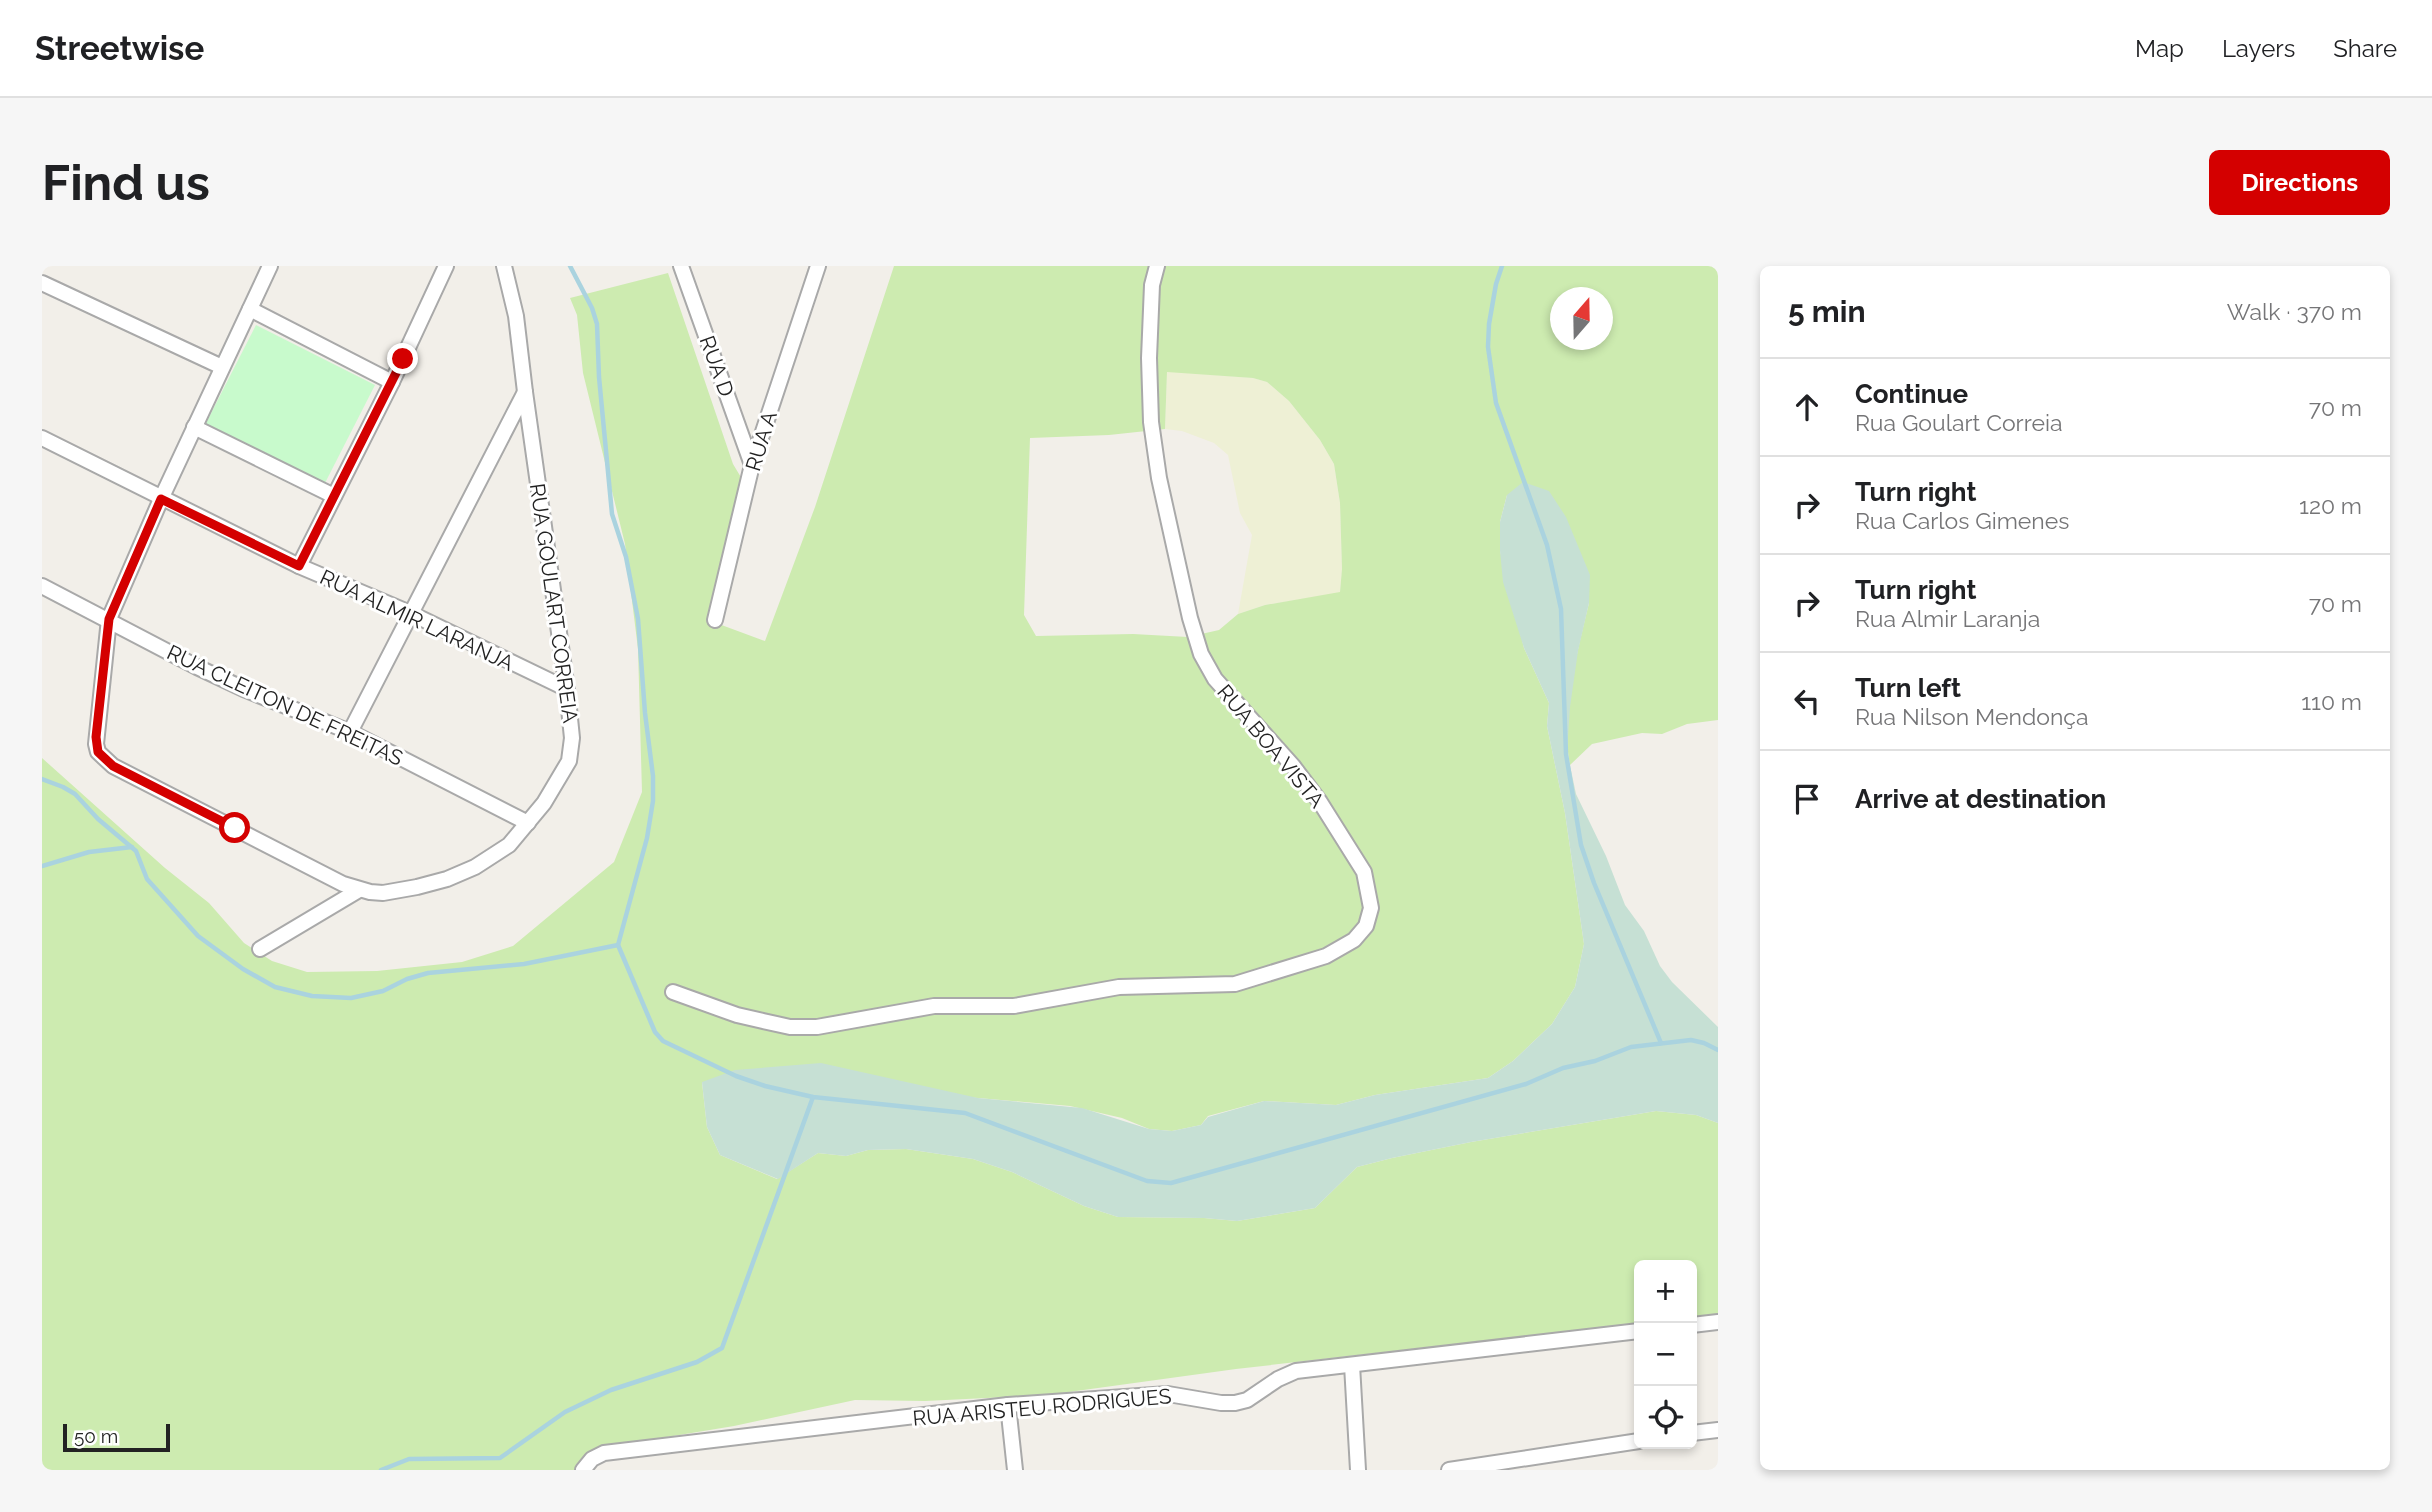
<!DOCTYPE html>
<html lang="en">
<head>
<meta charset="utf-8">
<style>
	body { margin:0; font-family:Raleway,sans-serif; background:#f6f6f6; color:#202124 }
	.controls { position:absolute; right:21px; bottom:21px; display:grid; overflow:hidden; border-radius:10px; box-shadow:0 4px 10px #0003 }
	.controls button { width:63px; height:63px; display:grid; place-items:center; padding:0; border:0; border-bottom:2px solid #e0e0e0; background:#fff; color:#202124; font:35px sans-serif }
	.compass { position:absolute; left:1508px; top:21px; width:63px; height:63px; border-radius:50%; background:#fff; box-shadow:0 4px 10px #0003; rotate:20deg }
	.scale { position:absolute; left:21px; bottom:18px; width:107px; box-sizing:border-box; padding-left:7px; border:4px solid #222; border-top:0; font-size:19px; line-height:24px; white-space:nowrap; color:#222; -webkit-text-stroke:5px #fff; paint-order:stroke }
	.stop { position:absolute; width:21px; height:21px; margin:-16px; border:5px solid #d40000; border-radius:50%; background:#fff }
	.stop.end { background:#d40000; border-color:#fff; box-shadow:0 2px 7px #0008 }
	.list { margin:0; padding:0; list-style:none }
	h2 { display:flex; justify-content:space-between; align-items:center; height:91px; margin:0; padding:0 28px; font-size:30px }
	h2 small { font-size:23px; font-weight:400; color:#757577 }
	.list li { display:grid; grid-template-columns:46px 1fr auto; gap:21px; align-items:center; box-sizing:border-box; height:98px; padding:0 28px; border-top:2px solid #e0e0e0 }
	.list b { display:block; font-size:26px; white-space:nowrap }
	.list p { margin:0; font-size:23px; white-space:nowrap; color:#757577 }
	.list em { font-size:23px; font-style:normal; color:#757577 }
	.icon { flex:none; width:38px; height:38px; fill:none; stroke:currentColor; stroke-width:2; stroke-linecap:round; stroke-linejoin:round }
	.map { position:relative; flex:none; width:1676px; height:1204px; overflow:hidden; border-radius:10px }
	header { display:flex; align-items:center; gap:42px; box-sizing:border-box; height:98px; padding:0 35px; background:#fff; border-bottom:2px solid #e0e0e0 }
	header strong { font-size:33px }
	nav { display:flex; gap:38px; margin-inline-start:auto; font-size:24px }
	.intro { display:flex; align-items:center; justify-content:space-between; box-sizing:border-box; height:168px; padding:0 42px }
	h1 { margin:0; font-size:49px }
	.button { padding:18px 32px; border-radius:10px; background:#d40000; color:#fff; font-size:24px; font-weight:700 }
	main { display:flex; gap:42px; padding:0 42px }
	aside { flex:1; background:#fff; border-radius:10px; box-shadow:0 4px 10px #0003 }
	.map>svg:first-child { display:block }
	.farmland { fill:#eef0d5 }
	.grass { fill:#cdebb0; fill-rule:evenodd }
	.wetland { fill:#c6e0d4 }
	.park { fill:#c8facc }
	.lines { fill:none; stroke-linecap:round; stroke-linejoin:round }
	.stream { stroke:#aad3df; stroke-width:4.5 }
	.street-casing { stroke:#a9a9a9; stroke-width:18 }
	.street { stroke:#fff; stroke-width:14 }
	.route { stroke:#d40000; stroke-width:9 }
	.labels { text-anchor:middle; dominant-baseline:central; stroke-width:6; stroke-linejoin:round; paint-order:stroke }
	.street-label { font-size:21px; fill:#222; stroke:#fff }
</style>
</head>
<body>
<header>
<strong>Streetwise</strong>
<nav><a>Map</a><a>Layers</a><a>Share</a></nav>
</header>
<div class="intro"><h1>Find us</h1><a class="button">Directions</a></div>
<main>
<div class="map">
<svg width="1676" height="1204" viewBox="0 0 1676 1204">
	<rect width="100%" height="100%" fill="#f2efe9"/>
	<polygon class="farmland" points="1125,105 1211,112 1225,116 1247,135 1278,174 1292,198 1298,237 1300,304 1298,327 1223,339 1196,348 1210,269 1198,247 1186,189 1172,177 1140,165 1123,163"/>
	<path class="grass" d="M852,0H1676V454L1645,458L1620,468L1600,467L1550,478L1528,499C1518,452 1536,383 1547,337L1465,229L1458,256V285L1482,382L1507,437L1505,460L1523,547L1542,678L1533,721L1510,758L1471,795L1446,812L1333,829L1294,839L1222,835L1166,850L1159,859L1130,865L1107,863L1080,852L1028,840L936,832L660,816L665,861L678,889L735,913L776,887L804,890L826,884L864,883L931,893L970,906L1042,940L1076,951L1162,952L1195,955L1273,942L1315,901L1350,892L1429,876L1614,845L1654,849L1676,857V1048L1650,1051V999H1597V1057L1194,1103L1005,1129L883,1135L813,1134L692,1160L552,1183L536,1204H0V492L123,602L167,637L202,677L230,695L265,706L335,705L420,696L471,680L572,596L600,526L596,383L583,278L541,107L535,49L528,32L626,7L691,198L700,213L666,354L723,375L773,241ZM1518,32H1560V74H1518ZM1125,106L1211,112L1225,116L1247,135L1278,174L1292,198L1298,237L1300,303L1298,326L1223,339L1196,348L1177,364L1146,371L1091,368L994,370L982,349L988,172L1067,169L1123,163Z"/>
	<polygon class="wetland" points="1481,216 1507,225 1524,251 1548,309 1547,337 1536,385 1528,441 1525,485 1534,528 1564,590 1583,639 1602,665 1618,700 1630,716 1676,761 1676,857 1654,849 1614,845 1429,876 1350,892 1315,901 1273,942 1195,955 1162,952 1076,951 1042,940 970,906 931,893 864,883 826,884 804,890 776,887 736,913 678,889 665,861 660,816 693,804 779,797 936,832 1040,842 1107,863 1130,865 1159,859 1166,851 1222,835 1294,839 1333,829 1446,812 1471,795 1510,758 1533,721 1542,678 1523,547 1505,460 1507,437 1482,382 1461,316 1458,285 1458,256 1465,229"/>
	<polygon class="park" points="214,59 333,119 282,219 163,159"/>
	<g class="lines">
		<g class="stream">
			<polyline points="528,0 550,42 555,58 557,111 570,248 584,291 596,353 603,447 611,510 611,535 605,572 576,679 613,766 621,775 694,810 723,820 771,831 923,847 1105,915 1129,917 1484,818 1521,802 1553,795 1589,781 1649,774 1662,777 1676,784"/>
			<polyline points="1460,0 1454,18 1447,58 1446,81 1454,137 1505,279 1519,343 1524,488 1539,579 1552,617 1619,777"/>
			<polyline points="0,513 21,521 33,528 56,553 94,585 105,613 156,670 201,703 233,721 270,730 309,732 341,725 365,713 386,707 482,698 576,679"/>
			<polyline points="0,600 47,586 90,581"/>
			<polyline points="339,1204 367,1193 458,1192 523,1146 569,1124 655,1096 680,1082 771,831"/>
		</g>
		<g class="street-casing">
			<g id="street">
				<polyline points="228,0 119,233 67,353 54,478 56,486 71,500 301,618 328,626 341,627 375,621 405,613 433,601 467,579 502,537 527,495 530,472 525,423 483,126 474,50 462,0"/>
				<polyline points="639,0 710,199"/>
				<polyline points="0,17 180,101"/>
				<polyline points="208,43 350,116"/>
				<polyline points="152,161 292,230"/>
				<polyline points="0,172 257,300 368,347 525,423"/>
				<polyline points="257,300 350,116 404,0"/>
				<polyline points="0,320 155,401 204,424 308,466 486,557"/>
				<polyline points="673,354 710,199 776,0"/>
				<polyline points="308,466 483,126"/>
				<polyline points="218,683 317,624"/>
				<polyline points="631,726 695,749 721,755 748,761 775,761 892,740 972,740 1077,721 1193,718 1284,690 1312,674 1324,660 1329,642 1322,606 1278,536 1251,500 1173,413 1159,388 1148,352 1117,212 1109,156 1107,92 1110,19 1115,0"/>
				<polyline points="1650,1059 1676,1056"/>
				<polyline points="1310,1099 1316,1204"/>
				<polyline points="966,1139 973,1204"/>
				<polyline points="1650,1167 1676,1164"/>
				<polyline points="541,1204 550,1193 562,1187 966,1139 1126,1128 1179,1137 1193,1137 1205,1134 1236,1113 1254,1105 1597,1065"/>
				<polyline points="1407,1204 1597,1175"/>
			</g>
		</g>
		<use href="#street" class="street"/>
	</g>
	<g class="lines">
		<polyline class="route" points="193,562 71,500 56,486 54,471 67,353 119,233 257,300 361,93"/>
	</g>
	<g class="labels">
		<g class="street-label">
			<text transform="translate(675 100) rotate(70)">RUA D</text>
			<text transform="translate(719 175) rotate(-73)">RUA A</text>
			<text transform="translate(512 337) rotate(82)">RUA GOULART CORREIA</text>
			<text transform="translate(375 354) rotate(25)">RUA ALMIR LARANJA</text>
			<text transform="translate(243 439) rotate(25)">RUA CLEITON DE FREITAS</text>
			<text transform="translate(1229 480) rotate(50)">RUA BOA VISTA</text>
			<text transform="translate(1000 1141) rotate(-5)">RUA ARISTEU RODRIGUES</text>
		</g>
	</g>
</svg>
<div class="controls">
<button>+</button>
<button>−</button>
<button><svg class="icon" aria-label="locate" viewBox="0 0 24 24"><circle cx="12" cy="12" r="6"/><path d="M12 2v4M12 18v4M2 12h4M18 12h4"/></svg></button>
</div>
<svg class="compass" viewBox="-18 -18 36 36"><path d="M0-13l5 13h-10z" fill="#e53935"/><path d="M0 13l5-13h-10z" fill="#757577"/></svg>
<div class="scale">50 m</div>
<div class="stop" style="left:193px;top:562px"></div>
<div class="stop end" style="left:361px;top:93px"></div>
</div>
<aside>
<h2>5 min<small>Walk · 370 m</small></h2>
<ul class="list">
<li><svg class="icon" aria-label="ahead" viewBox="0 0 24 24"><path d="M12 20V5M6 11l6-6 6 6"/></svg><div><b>Continue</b><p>Rua Goulart Correia</p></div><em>70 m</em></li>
<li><svg class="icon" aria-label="right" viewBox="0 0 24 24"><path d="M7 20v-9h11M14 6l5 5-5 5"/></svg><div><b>Turn right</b><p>Rua Carlos Gimenes</p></div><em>120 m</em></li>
<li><svg class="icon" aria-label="right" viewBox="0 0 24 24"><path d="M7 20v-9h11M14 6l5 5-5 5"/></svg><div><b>Turn right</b><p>Rua Almir Laranja</p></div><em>70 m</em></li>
<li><svg class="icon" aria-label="left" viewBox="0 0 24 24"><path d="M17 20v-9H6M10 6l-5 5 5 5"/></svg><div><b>Turn left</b><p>Rua Nilson Mendonça</p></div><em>110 m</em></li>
<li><svg class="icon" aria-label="arrive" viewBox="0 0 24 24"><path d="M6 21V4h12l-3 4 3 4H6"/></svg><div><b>Arrive at destination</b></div></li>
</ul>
</aside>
</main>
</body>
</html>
